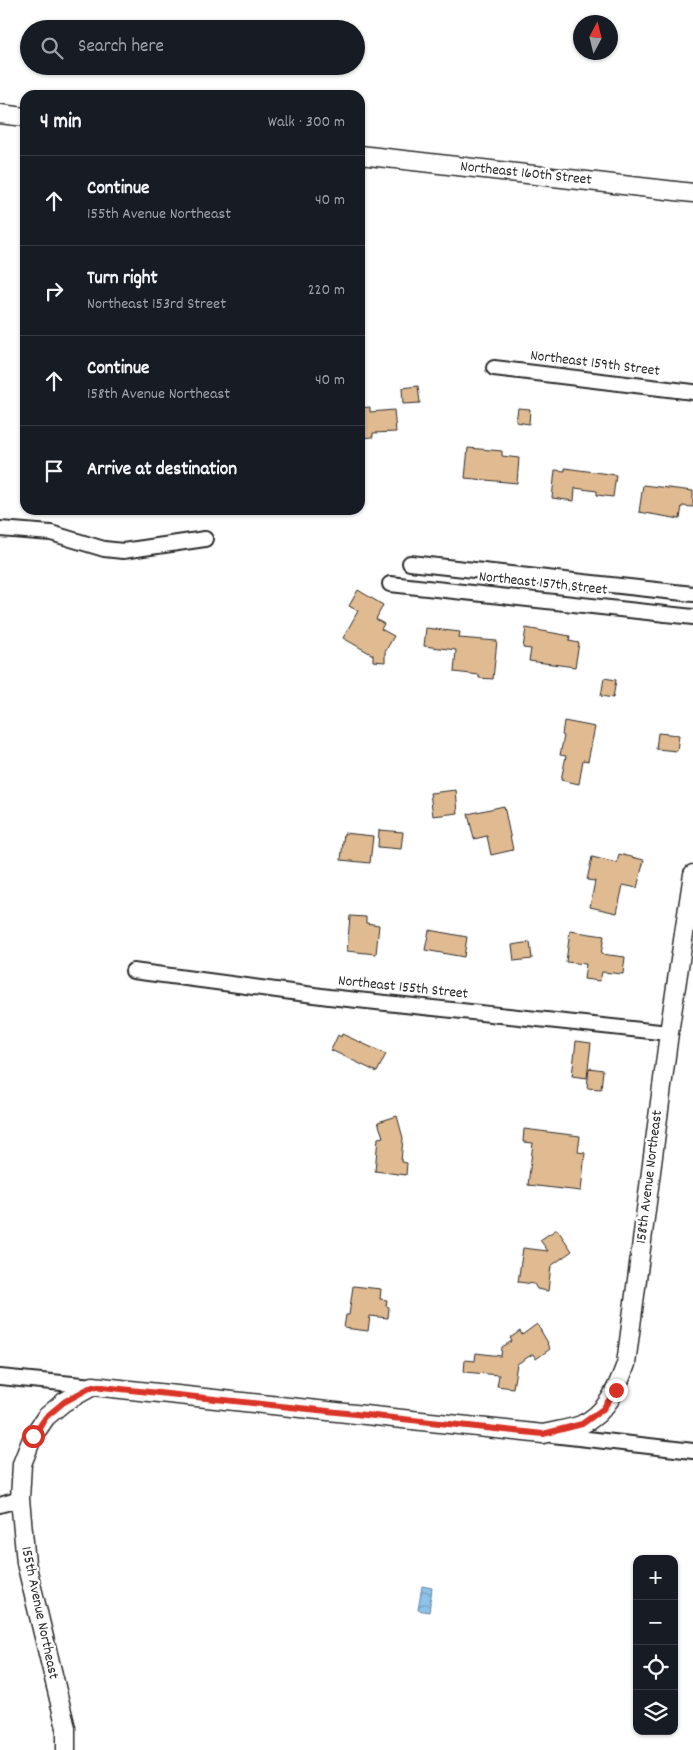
<!DOCTYPE html>
<html lang="en">
<head>
<meta charset="utf-8">
<style>
	body { margin:0; font-family:Dekko,sans-serif; background:#20242c; color:#f1f3f6 }
	.controls { position:absolute; right:15px; bottom:15px; display:grid; overflow:hidden; border-radius:10px; box-shadow:0 1px 4px #0004 }
	.controls button { width:45px; height:45px; display:grid; place-items:center; padding:0; border:0; border-bottom:1px solid #363941; background:#171b24; color:#f1f3f6; font:25px sans-serif }
	.compass { position:absolute; left:573px; top:15px; width:45px; height:45px; border-radius:50%; background:#171b24; box-shadow:0 1px 4px #0004; rotate:7deg }
	.stop { position:absolute; width:15px; height:15px; margin:-11px; border:4px solid #d93025; border-radius:50%; background:#fff }
	.stop.end { background:#d93025; border-color:#fff; box-shadow:0 1px 5px #0008 }
	.list { margin:0; padding:0; list-style:none }
	h2 { display:flex; justify-content:space-between; align-items:center; height:65px; margin:0; padding:0 20px; font-size:21px }
	h2 small { font-size:16px; font-weight:400; color:#9ea1a6 }
	.list li { display:grid; grid-template-columns:32px 1fr auto; gap:15px; align-items:center; box-sizing:border-box; height:90px; padding:0 20px; border-top:1px solid #363941 }
	.list b { display:block; font-size:19px; white-space:nowrap }
	.list p { margin:0; font-size:16px; white-space:nowrap; color:#9ea1a6 }
	.list em { font-size:16px; font-style:normal; color:#9ea1a6 }
	.icon { flex:none; width:28px; height:28px; fill:none; stroke:currentColor; stroke-width:2; stroke-linecap:round; stroke-linejoin:round }
	.map { position:relative; flex:none; width:693px; height:1750px; overflow:hidden }
	.search { position:absolute; background:#171b24; box-shadow:0 1px 4px #0004; left:20px; top:20px; width:345px; height:55px; display:flex; align-items:center; gap:12px; box-sizing:border-box; padding:0 18px; border-radius:28px; color:#9ea1a6; font-size:19px }
	.panel { position:absolute; background:#171b24; box-shadow:0 1px 4px #0004; left:20px; top:90px; width:345px; height:425px; border-radius:15px }
	.map>svg:first-child { display:block }
	.water { fill:url(#water-waves); stroke:#66869e }
	.building { fill:#e0ba91; stroke:#2b2b2b }
	.lines { fill:none; stroke-linecap:round; stroke-linejoin:round }
	.minor-casing { stroke:#2b2b2b; stroke-width:18 }
	.tertiary-casing { stroke:#2b2b2b; stroke-width:21 }
	.minor { stroke:#fff; stroke-width:14 }
	.tertiary { stroke:#fff; stroke-width:18 }
	.route { stroke:#d93025; stroke-width:6 }
	.labels { text-anchor:middle; dominant-baseline:central; stroke-width:4.5; stroke-linejoin:round; paint-order:stroke }
	.street-label { font-size:15px; fill:#2b2b2b; stroke:#fff }
</style>
</head>
<body>
<div class="map">
<svg width="693" height="1750" viewBox="0 0 693 1750">
	<defs>
		<pattern id="water-waves" width="16" height="10" patternUnits="userSpaceOnUse" patternTransform="scale(1.25)"><rect width="16" height="10" fill="#8dc3eb"/><path d="M0 5q4-4 8 0t8 0" fill="none" stroke="#739fbf"/></pattern>
	</defs>
	<rect width="100%" height="100%" fill="#fff"/>
	<filter id="ink" filterUnits="userSpaceOnUse"><feTurbulence type="fractalNoise" baseFrequency=".02" numOctaves="2"/><feDisplacementMap in="SourceGraphic" scale="10" xChannelSelector="R" yChannelSelector="G"/><feConvolveMatrix kernelMatrix="1 2 1 2 8 2 1 2 1" color-interpolation-filters="sRGB"/></filter>
	<g filter="url(#ink)">
		<polygon class="water" points="422,1586 432,1588 429,1612 418,1610"/>
		<g class="building">
			<polygon points="418,386 420,403 403,404 402,388"/>
			<polygon points="370,407 370,412 394,410 396,432 373,433 373,437 361,438 360,408"/>
			<polygon points="518,408 530,409 529,424 516,422"/>
			<polygon points="468,448 502,451 502,456 519,458 517,483 465,478"/>
			<polygon points="565,468 616,475 613,497 597,495 597,491 575,488 574,501 552,498 555,470 565,471"/>
			<polygon points="643,485 693,491 693,507 682,506 680,519 639,512"/>
			<polygon points="358,590 383,605 376,619 384,624 381,629 394,636 385,652 385,662 373,661 373,655 343,638 358,611 349,606"/>
			<polygon points="426,628 460,632 459,638 497,641 493,679 479,678 479,675 454,672 456,650 424,646"/>
			<polygon points="526,628 570,636 569,641 579,643 575,667 529,661 531,649 523,648"/>
			<polygon points="604,678 616,680 613,698 601,696"/>
			<polygon points="564,721 595,727 588,761 583,760 579,784 561,780 566,756 560,755 564,736 562,735"/>
			<polygon points="658,733 679,735 677,751 656,749"/>
			<polygon points="456,790 458,813 433,816 430,793"/>
			<polygon points="504,806 513,850 491,855 487,836 474,839 468,814"/>
			<polygon points="379,830 403,832 401,849 378,847"/>
			<polygon points="344,833 373,836 370,863 341,860"/>
			<polygon points="619,854 644,860 637,888 623,885 617,913 590,907 595,881 587,880 592,857 617,863"/>
			<polygon points="350,916 366,917 366,923 379,925 376,954 347,951"/>
			<polygon points="429,930 467,937 464,957 425,950"/>
			<polygon points="570,931 604,936 601,954 625,957 623,974 602,972 600,981 584,979 586,964 566,962"/>
			<polygon points="530,942 532,959 514,961 512,945"/>
			<polygon points="342,1034 386,1054 377,1072 331,1050 338,1035 341,1037"/>
			<polygon points="576,1041 591,1043 587,1078 572,1076"/>
			<polygon points="589,1068 603,1070 601,1089 587,1088"/>
			<polygon points="397,1116 403,1138 401,1162 407,1163 406,1175 375,1171 378,1138 383,1137 378,1122"/>
			<polygon points="524,1129 580,1136 578,1152 585,1153 581,1191 528,1185 533,1143 523,1142"/>
			<polygon points="557,1229 572,1251 551,1266 548,1291 537,1289 534,1284 518,1282 523,1248 548,1251 540,1240"/>
			<polygon points="353,1286 381,1289 380,1299 387,1300 386,1306 389,1307 388,1318 370,1316 368,1331 344,1328 346,1315 349,1315"/>
			<polygon points="537,1324 548,1343 547,1344 550,1349 536,1359 533,1354 517,1364 513,1388 497,1386 499,1375 464,1372 465,1360 475,1361 476,1353 501,1356 502,1347 512,1341 510,1338 520,1331 522,1335"/>
		</g>
		<g class="lines">
			<g class="minor-casing">
				<g id="minor">
					<polyline points="494,368 693,392"/>
					<polyline points="0,529 51,533 104,549 123,551 205,539"/>
					<polyline points="410,563 693,594"/>
					<polyline points="390,584 693,617"/>
					<polyline points="133,971 329,997 669,1033"/>
					<polyline points="0,1377 93,1386"/>
					<polyline points="552,1435 693,1451"/>
					<polyline points="0,1505 20,1499"/>
				</g>
			</g>
			<g class="tertiary-casing">
				<g id="tertiary">
					<polyline points="0,114 25,117"/>
					<polyline points="360,155 693,193"/>
					<path d="M66,1750V1728L26,1563L20,1499L22,1464L33,1436L46,1417L64,1402L93,1386L543,1434C555,1431 570,1429 581,1425C607,1413 617,1389 626,1364L669,1033L693,874"/>
				</g>
			</g>
			<use href="#minor" class="minor"/>
			<use href="#tertiary" class="tertiary"/>
		</g>
	</g>
	<g class="lines" filter="url(#ink)">
		<polyline class="route" points="33,1436 46,1417 64,1402 93,1386 543,1434 582,1424 603,1409 616,1390"/>
	</g>
	<g class="labels">
		<g class="street-label">
			<text transform="translate(526 174) rotate(6)">Northeast 160th Street</text>
			<text transform="translate(595 364) rotate(7)">Northeast 159th Street</text>
			<text transform="translate(543 584) rotate(6)">Northeast 157th Street</text>
			<text transform="translate(403 988) rotate(6)">Northeast 155th Street</text>
			<text transform="translate(650 1177) rotate(-83)">158th Avenue Northeast</text>
			<text transform="translate(39 1613) rotate(78)">155th Avenue Northeast</text>
		</g>
	</g>
</svg>
<div class="controls">
<button>+</button>
<button>−</button>
<button><svg class="icon" aria-label="locate" viewBox="0 0 24 24"><circle cx="12" cy="12" r="6"/><path d="M12 2v4M12 18v4M2 12h4M18 12h4"/></svg></button>
<button><svg class="icon" aria-label="layers" viewBox="0 0 24 24"><path d="M12 4l9 5-9 5-9-5zM3 14l9 5 9-5"/></svg></button>
</div>
<svg class="compass" viewBox="-18 -18 36 36"><path d="M0-13l5 13h-10z" fill="#e53935"/><path d="M0 13l5-13h-10z" fill="#9ea1a6"/></svg>
<div class="stop" style="left:33px;top:1436px"></div>
<div class="stop end" style="left:616px;top:1390px"></div>
<div class="search"><svg class="icon" aria-label="search" viewBox="0 0 24 24"><circle cx="10" cy="10" r="6"/><path d="M15 15l6 6"/></svg>Search here</div>
<section class="panel">
<h2>4 min<small>Walk · 300 m</small></h2>
<ul class="list">
<li><svg class="icon" aria-label="ahead" viewBox="0 0 24 24"><path d="M12 20V5M6 11l6-6 6 6"/></svg><div><b>Continue</b><p>155th Avenue Northeast</p></div><em>40 m</em></li>
<li><svg class="icon" aria-label="right" viewBox="0 0 24 24"><path d="M7 20v-9h11M14 6l5 5-5 5"/></svg><div><b>Turn right</b><p>Northeast 153rd Street</p></div><em>220 m</em></li>
<li><svg class="icon" aria-label="ahead" viewBox="0 0 24 24"><path d="M12 20V5M6 11l6-6 6 6"/></svg><div><b>Continue</b><p>158th Avenue Northeast</p></div><em>40 m</em></li>
<li><svg class="icon" aria-label="arrive" viewBox="0 0 24 24"><path d="M6 21V4h12l-3 4 3 4H6"/></svg><div><b>Arrive at destination</b></div></li>
</ul>
</section>
</div>
</body>
</html>
